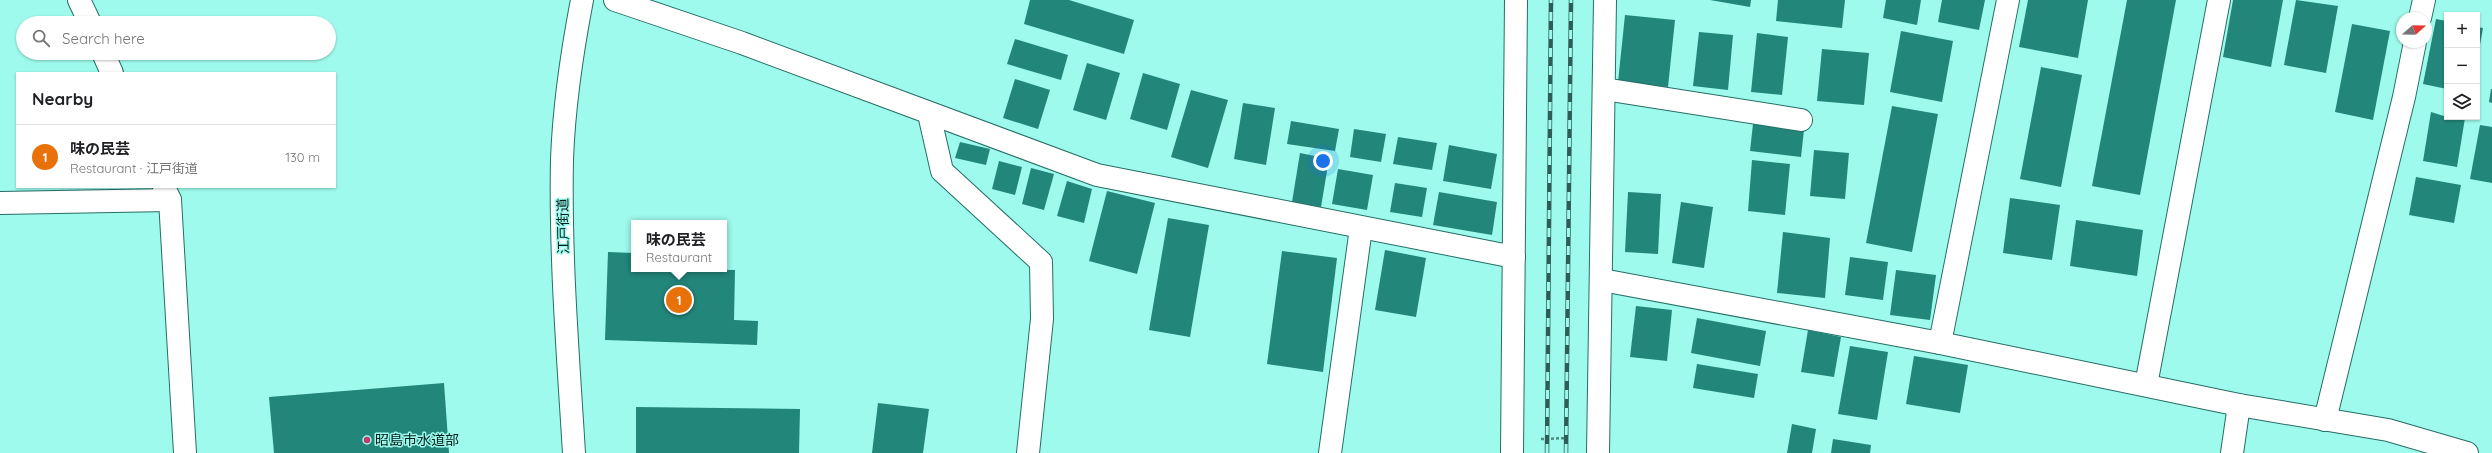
<!DOCTYPE html>
<html lang="en">
<head>
<meta charset="utf-8">
<style>
	body { margin:0; font-family:Quicksand,"Noto Sans JP",sans-serif; background:#f2f2f2; color:#202124 }
	.controls { position:absolute; right:12px; top:12px; display:grid; overflow:hidden; border-radius:0px; box-shadow:0 1px 3px #0004 }
	.controls button { width:36px; height:36px; display:grid; place-items:center; padding:0; border:0; border-bottom:1px solid #e0e0e0; background:#fff; color:#202124; font:20px sans-serif }
	.compass { position:absolute; left:2396px; top:12px; width:36px; height:36px; border-radius:50%; background:#fff; box-shadow:0 1px 3px #0004; rotate:70deg }
	.you { position:absolute; left:1323px; top:161px; width:14px; height:14px; margin:-10px; border:3px solid #fff; border-radius:50%; background:#1a73e8; box-shadow:0 0 0 6px #1a73e833 }
	.badge { display:grid; place-items:center; width:26px; height:26px; border-radius:50%; background:#0b8043; color:#fff; font-size:13px; font-weight:700 }
	.pin { position:absolute; translate:-50% -50%; border:2px solid #fff; box-shadow:0 1px 4px #0006 }
	.popup { position:absolute; left:631px; top:220px; width:96px; height:52px; box-sizing:border-box; display:grid; place-content:center; border-radius:0px; background:#fff; filter:drop-shadow(0 1px 3px #0005); font-size:13px; white-space:nowrap; color:#757577 }
	.popup b { font-size:15px; color:#202124 }
	.popup::after { content:''; position:absolute; left:50%; top:100%; margin-left:-8px; border:8px solid transparent; border-top-color:#fff }
	.list { margin:0; padding:0; list-style:none }
	h2 { display:flex; justify-content:space-between; align-items:center; height:52px; margin:0; padding:0 16px; font-size:17px }
	h2 small { font-size:13px; font-weight:400; color:#757577 }
	.list li { display:grid; grid-template-columns:26px 1fr auto; gap:12px; align-items:center; box-sizing:border-box; height:64px; padding:0 16px; border-top:1px solid #e0e0e0 }
	.list b { display:block; font-size:15px; white-space:nowrap }
	.list p { margin:0; font-size:13px; white-space:nowrap; color:#757577 }
	.list em { font-size:13px; font-style:normal; color:#757577 }
	.icon { flex:none; width:22px; height:22px; fill:none; stroke:currentColor; stroke-width:2; stroke-linecap:round; stroke-linejoin:round }
	.map { position:relative; flex:none; width:2492px; height:453px; overflow:hidden }
	.search { position:absolute; background:#fff; box-shadow:0 1px 3px #0004; left:16px; top:16px; width:320px; height:44px; display:flex; align-items:center; gap:10px; box-sizing:border-box; padding:0 14px; border-radius:22px; color:#757577; font-size:15px }
	.panel { position:absolute; background:#fff; box-shadow:0 1px 3px #0004; left:16px; top:72px; width:320px; height:116px; border-radius:0px }
	.map>svg:first-child { display:block }
	.building { fill:#22867b }
	.lines { fill:none; stroke-linecap:round; stroke-linejoin:round }
	.minor-casing { stroke:#266e65; stroke-width:24 }
	.path { stroke:#4f8b83; stroke-width:2.5; stroke-dasharray:3 2; stroke-linecap:butt }
	.minor { stroke:#fff; stroke-width:22 }
	.rail-casing { stroke:#2e5d57; stroke-width:4.5 }
	.rail { stroke:#9efaec; stroke-width:3; stroke-dasharray:9; stroke-linecap:butt }
	.poi-dot { fill:#c63a6b; stroke:#9efaec; stroke-width:1.5 }
	.labels { text-anchor:middle; dominant-baseline:central; stroke-width:3; stroke-linejoin:round; paint-order:stroke }
	.street-label { font-size:14px; fill:#011d1a; stroke:#9efaec }
	.poi-label { font-size:14px; fill:#011d1a; stroke:#9efaec; text-anchor:start }
</style>
</head>
<body>
<div class="map">
<svg width="2492" height="453" viewBox="0 0 2492 453">
	<rect width="100%" height="100%" fill="#9efaec"/>
	<g class="building">
		<polygon points="1030,0 1069,0 1134,20 1124,54 1024,24"/>
		<polygon points="1710,0 1751,0 1750,7"/>
		<polygon points="1778,0 1845,0 1842,28 1776,21"/>
		<polygon points="1886,0 1921,0 1917,25 1883,18"/>
		<polygon points="1942,0 1985,0 1979,30 1938,22"/>
		<polygon points="2028,0 2088,0 2078,58 2019,47"/>
		<polygon points="2127,0 2176,0 2140,195 2092,186"/>
		<polygon points="2233,0 2283,0 2271,67 2223,57"/>
		<polygon points="2296,0 2338,6 2326,73 2284,65"/>
		<polygon points="1625,15 1675,20 1668,87 1618,82"/>
		<polygon points="2436,19 2447,21 2447,89 2423,84"/>
		<polygon points="2352,24 2390,31 2373,120 2335,112"/>
		<polygon points="2477,27 2483,28 2478,56 2477,56"/>
		<polygon points="1901,31 1953,41 1942,102 1890,92"/>
		<polygon points="1699,32 1733,35 1728,90 1693,86"/>
		<polygon points="1757,33 1788,37 1782,95 1751,92"/>
		<polygon points="1015,39 1068,55 1061,80 1007,64"/>
		<polygon points="1822,49 1869,53 1864,105 1817,101"/>
		<polygon points="1087,63 1120,73 1106,120 1073,110"/>
		<polygon points="2041,67 2082,75 2061,187 2020,179"/>
		<polygon points="1143,73 1180,84 1167,130 1130,119"/>
		<polygon points="1015,79 1050,90 1038,129 1003,118"/>
		<polygon points="2491,89 2492,89 2492,103 2489,102"/>
		<polygon points="1191,90 1228,100 1208,168 1171,157"/>
		<polygon points="1243,103 1275,108 1266,165 1234,159"/>
		<polygon points="1892,106 1938,114 1912,252 1866,243"/>
		<polygon points="2431,112 2447,117 2465,118 2457,167 2423,161"/>
		<polygon points="1291,121 1339,129 1335,151 1287,144"/>
		<polygon points="1753,124 1804,130 1801,157 1750,151"/>
		<polygon points="2480,125 2492,127 2492,183 2470,179"/>
		<polygon points="1354,129 1386,134 1381,162 1350,157"/>
		<polygon points="1398,137 1437,143 1432,170 1393,164"/>
		<polygon points="960,142 990,149 986,165 955,158"/>
		<polygon points="1449,145 1497,154 1491,189 1443,181"/>
		<polygon points="1814,150 1849,153 1845,199 1810,196"/>
		<polygon points="1300,153 1329,159 1321,207 1292,202"/>
		<polygon points="1752,160 1790,164 1785,215 1748,211"/>
		<polygon points="999,161 1022,167 1015,195 992,189"/>
		<polygon points="1031,168 1054,174 1044,210 1022,204"/>
		<polygon points="1338,169 1373,175 1367,210 1332,204"/>
		<polygon points="2416,177 2461,185 2454,223 2409,215"/>
		<polygon points="1067,181 1092,189 1084,223 1057,216"/>
		<polygon points="1395,183 1427,188 1422,217 1390,212"/>
		<polygon points="1107,191 1155,203 1137,274 1089,261"/>
		<polygon points="1439,192 1497,202 1492,235 1433,225"/>
		<polygon points="1628,192 1661,194 1658,254 1625,252"/>
		<polygon points="2010,198 2060,205 2052,260 2003,253"/>
		<polygon points="1681,202 1713,207 1704,268 1672,263"/>
		<polygon points="1168,218 1209,225 1190,337 1149,330"/>
		<polygon points="2076,220 2143,230 2137,276 2070,266"/>
		<polygon points="1783,232 1830,238 1825,298 1777,293"/>
		<polygon points="1385,250 1426,258 1416,317 1375,310"/>
		<polygon points="1282,251 1337,258 1323,372 1267,364"/>
		<polygon points="608,252 634,253 634,269 735,270 734,320 758,321 757,345 605,340"/>
		<polygon points="1850,257 1888,262 1883,300 1845,295"/>
		<polygon points="1896,270 1936,275 1930,320 1890,315"/>
		<polygon points="1636,306 1672,310 1667,361 1630,357"/>
		<polygon points="1697,318 1766,331 1760,366 1691,353"/>
		<polygon points="1808,330 1841,337 1834,377 1801,372"/>
		<polygon points="1850,346 1888,352 1877,420 1838,414"/>
		<polygon points="1914,356 1968,365 1960,413 1906,404"/>
		<polygon points="1697,364 1758,374 1754,398 1693,388"/>
		<polygon points="444,383 449,453 274,453 269,397"/>
		<polygon points="878,403 929,409 923,453 872,453"/>
		<polygon points="636,407 800,409 799,453 636,453"/>
		<polygon points="1792,424 1816,429 1812,453 1787,453"/>
		<polygon points="1833,439 1871,445 1870,453 1831,453"/>
	</g>
	<g class="lines">
		<g class="minor-casing">
			<g id="minor">
				<polyline points="79,0 90,23"/>
				<polyline points="615,0 742,43 1097,175 1514,257"/>
				<polyline points="2420,18 2424,0"/>
				<polyline points="103,53 112,73"/>
				<polyline points="1604,89 1801,120"/>
				<polyline points="929,114 942,171 1041,262 1042,319 1028,453"/>
				<polyline points="164,187 170,200 185,453"/>
				<polyline points="0,203 170,200"/>
				<polyline points="1602,280 1940,343 2239,405 2388,430 2467,453"/>
				<polyline points="1940,343 2008,0"/>
				<polyline points="2146,385 2219,0"/>
				<polyline points="2325,420 2404,97 2415,42"/>
				<path d="M574,453C568,355 560,257 562,159C564,106 572,52 582,0"/>
				<polyline points="1330,453 1361,228"/>
				<polyline points="1512,453 1516,0"/>
				<polyline points="1598,453 1605,0"/>
				<polyline points="2232,453 2239,405"/>
			</g>
		</g>
		<polyline class="path" points="1541,439 1568,438"/>
		<use href="#minor" class="minor"/>
		<g class="rail-casing">
			<g id="rail">
				<polyline points="1547,453 1551,0"/>
				<polyline points="1566,453 1571,0"/>
			</g>
		</g>
		<use href="#rail" class="rail"/>
	</g>
	<circle class="poi-dot" cx="367" cy="440" r="4"/>
	<g class="labels">
		<g class="street-label">
			<text transform="translate(563 226) rotate(-91)">江戸街道</text>
		</g>
		<g class="poi-label">
			<text x="375" y="440">昭島市水道部</text>
		</g>
	</g>
</svg>
<div class="controls">
<button>+</button>
<button>−</button>
<button><svg class="icon" aria-label="layers" viewBox="0 0 24 24"><path d="M12 4l9 5-9 5-9-5zM3 14l9 5 9-5"/></svg></button>
</div>
<svg class="compass" viewBox="-18 -18 36 36"><path d="M0-13l5 13h-10z" fill="#e53935"/><path d="M0 13l5-13h-10z" fill="#757577"/></svg>
<div class="you"></div>
<div class="pin badge" style="left:679px;top:300px;background:#e8710a">1</div>
<div class="popup"><b>味の民芸</b>Restaurant</div>
<div class="search"><svg class="icon" aria-label="search" viewBox="0 0 24 24"><circle cx="10" cy="10" r="6"/><path d="M15 15l6 6"/></svg>Search here</div>
<section class="panel">
<h2>Nearby<small></small></h2>
<ul class="list">
<li><span class="badge" style="background:#e8710a">1</span><div><b>味の民芸</b><p>Restaurant · 江戸街道</p></div><em>130 m</em></li>
</ul>
</section>
</div>
</body>
</html>
